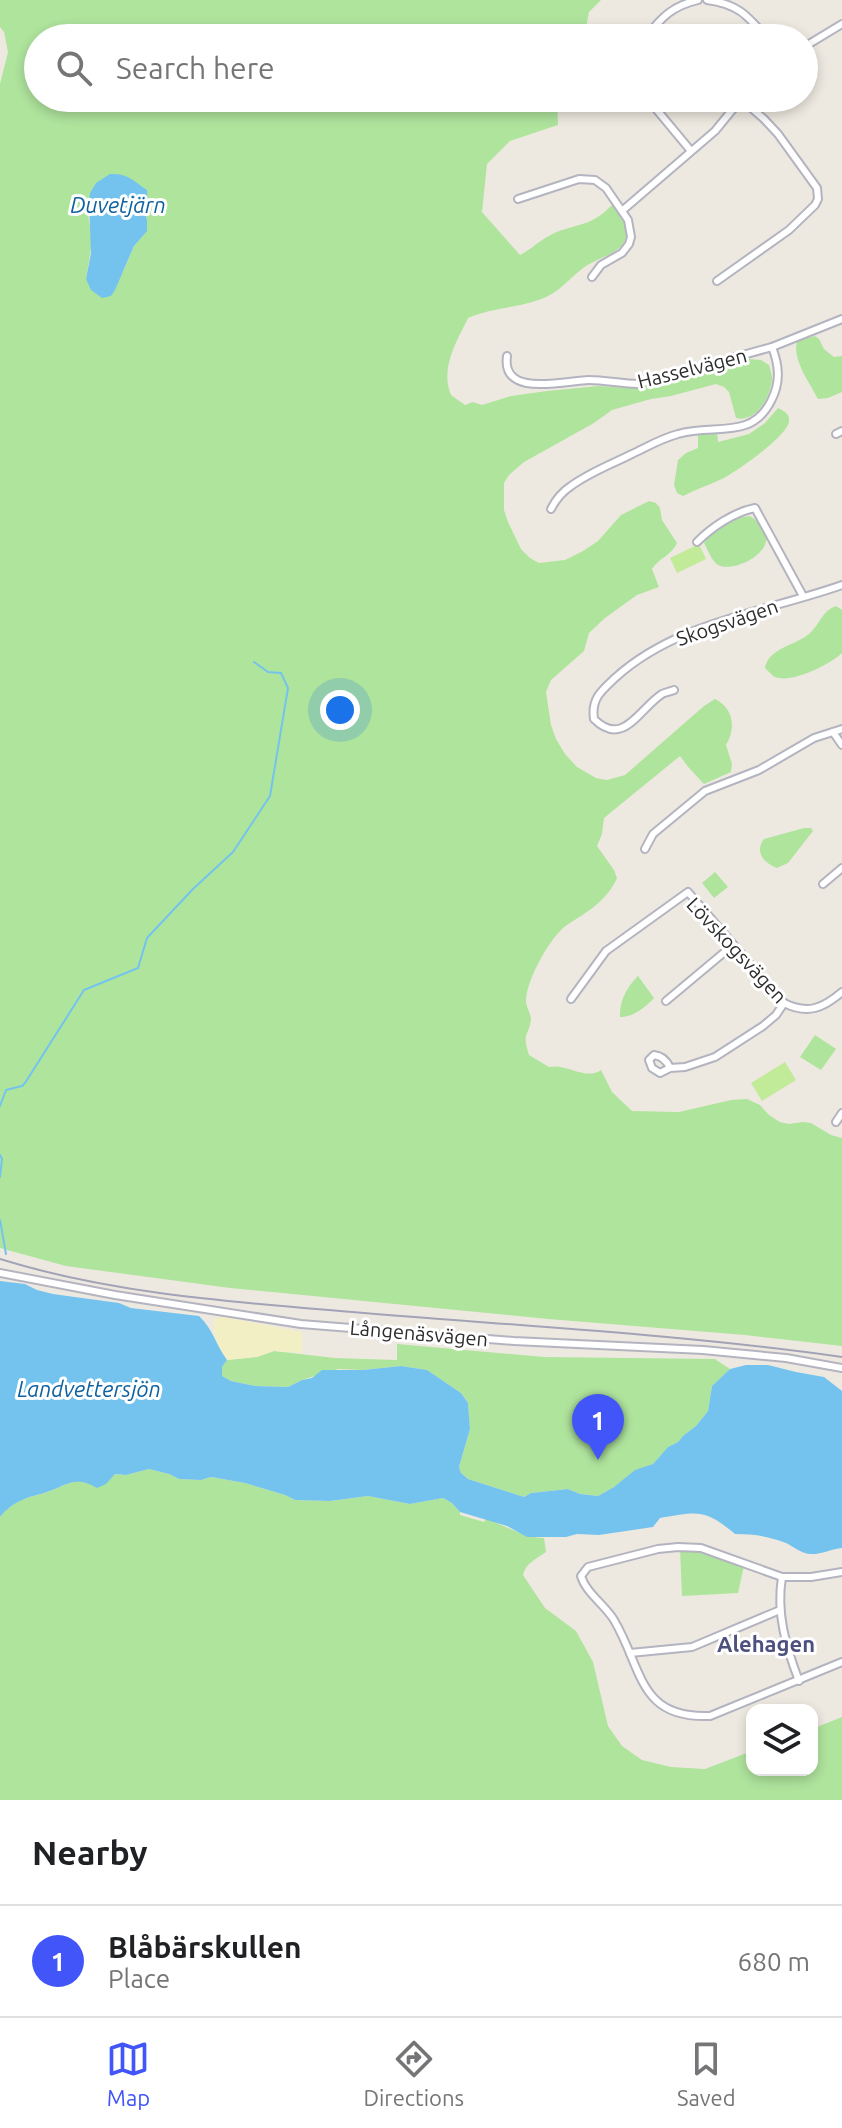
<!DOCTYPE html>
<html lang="en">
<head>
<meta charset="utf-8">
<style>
	body { margin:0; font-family:Ubuntu,sans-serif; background:#f2f2f2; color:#202124 }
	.controls { position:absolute; right:24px; bottom:24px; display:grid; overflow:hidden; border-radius:16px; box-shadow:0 4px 12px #0003 }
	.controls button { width:72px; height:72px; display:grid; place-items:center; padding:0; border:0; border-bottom:2px solid #e0e0e0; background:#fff; color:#202124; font:40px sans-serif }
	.you { position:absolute; left:340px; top:710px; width:28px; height:28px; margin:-20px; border:6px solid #fff; border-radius:50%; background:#1a73e8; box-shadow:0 0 0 12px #1a73e833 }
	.badge { display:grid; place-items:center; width:52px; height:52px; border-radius:50%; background:#4255f8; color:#fff; font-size:26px; font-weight:700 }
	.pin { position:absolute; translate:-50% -66px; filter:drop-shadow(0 2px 4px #0008) }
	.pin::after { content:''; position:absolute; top:42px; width:28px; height:24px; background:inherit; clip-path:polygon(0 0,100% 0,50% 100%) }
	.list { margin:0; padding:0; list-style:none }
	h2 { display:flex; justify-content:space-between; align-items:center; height:104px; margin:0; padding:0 32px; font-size:34px }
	h2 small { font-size:26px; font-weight:400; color:#757577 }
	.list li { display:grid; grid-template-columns:52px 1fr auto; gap:24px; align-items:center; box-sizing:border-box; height:112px; padding:0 32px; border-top:2px solid #e0e0e0 }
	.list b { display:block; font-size:30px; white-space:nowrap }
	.list p { margin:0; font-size:26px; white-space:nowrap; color:#757577 }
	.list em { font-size:26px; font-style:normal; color:#757577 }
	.icon { flex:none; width:44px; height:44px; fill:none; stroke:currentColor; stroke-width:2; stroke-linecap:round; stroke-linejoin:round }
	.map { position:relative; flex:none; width:842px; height:1800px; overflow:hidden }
	.search { position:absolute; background:#fff; box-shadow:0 4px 12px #0003; left:24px; right:24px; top:24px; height:88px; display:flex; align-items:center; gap:20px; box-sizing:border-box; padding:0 28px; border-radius:44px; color:#757577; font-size:30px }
	.sheet { height:216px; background:#fff }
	nav { display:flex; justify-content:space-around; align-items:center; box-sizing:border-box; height:112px; border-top:2px solid #e0e0e0; background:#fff; font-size:22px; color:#757577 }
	nav a { display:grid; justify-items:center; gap:4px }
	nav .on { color:#4255f8 }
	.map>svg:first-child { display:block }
	.green { fill:#afe49d; fill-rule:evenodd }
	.sand { fill:#f2efc4 }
	.pitch { fill:#c1ea99 }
	.water { fill:#74c3ee }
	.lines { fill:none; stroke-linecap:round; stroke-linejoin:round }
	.stream { stroke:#74c3ee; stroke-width:2 }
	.minor-casing { stroke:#b3b4c0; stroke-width:10 }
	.minor { stroke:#fff; stroke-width:6 }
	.rail { stroke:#a2a3b7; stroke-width:2 }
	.labels { text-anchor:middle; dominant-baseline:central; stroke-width:6; stroke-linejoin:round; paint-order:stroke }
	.street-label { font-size:20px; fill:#2d2d2d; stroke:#fff }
	.water-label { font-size:22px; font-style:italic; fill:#0f619f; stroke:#fff }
	.neighbourhood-label { font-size:22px; font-weight:bold; fill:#4d517e; stroke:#fff }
</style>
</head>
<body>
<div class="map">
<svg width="842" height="1800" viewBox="0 0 842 1800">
	<rect width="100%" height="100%" fill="#eee9e0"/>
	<g class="green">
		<path d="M0,0H601L589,12L584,38H38V98H557L558,125L510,141L487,164L482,212L520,255C530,250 538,242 547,237C573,222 588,230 612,205C618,211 623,218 625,226C633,251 601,256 586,266C572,275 562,290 546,297C521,308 493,307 468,318C456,343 440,368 451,395L465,405L473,402L482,405L511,396L547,391L599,386L627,388L749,359L761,360L769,365C770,368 772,375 772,378C771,397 756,423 736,418L729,392L724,387L716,384L671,396L651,399L612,410L594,423L524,462L509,475L504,483V510L508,522L521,549L530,558L539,563L565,560L583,551L598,541L621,515L649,501L656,503L660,508L662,520L677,543C672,555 659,558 652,569L659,587L637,595L605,618L589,633L584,651L551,680L546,692L551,725L556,739L565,754L577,767L596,778L607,780L625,775L704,706L715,699C734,708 736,729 726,745L732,764L731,772L704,784L689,768L680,756L604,818L602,834L597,846L614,870L617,878C607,901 587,912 567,925C550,937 527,979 526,1000C526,1007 530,1012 531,1018C531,1025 528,1030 526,1036C525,1043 527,1048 529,1055L549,1067C567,1063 586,1081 601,1070L612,1092L632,1111L679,1112L731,1100L747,1099L760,1105L769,1115L780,1122L789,1124L803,1122L811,1123L831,1135L842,1138V1346L745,1335L548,1319L230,1288L66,1266L0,1248V84L8,52L4,32L0,27ZM139,185L147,190L145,213L147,220V230L134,246L123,272L86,279L92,243L88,213Z"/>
		<path d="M815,336L819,339L824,349L834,357L842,356V392L828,398L818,399C810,383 792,360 797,341Z"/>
		<path d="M778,408C784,411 790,414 789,421C789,435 736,472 724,478C710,485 696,489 683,496L677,493L674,485L678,460L686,453L698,448V434L717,432L718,442L749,434L765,423Z"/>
		<path d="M750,516C795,543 736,575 718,565C711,560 708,550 704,543C714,528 732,518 750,516Z"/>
		<path d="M836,606L842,610V653C831,664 791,684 775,677C774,677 767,670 765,668C769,647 796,646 810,633C820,624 822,611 836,606Z"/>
		<path d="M804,828H811L813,831L788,863L777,868C764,863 754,852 764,839Z"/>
		<polygon points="715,872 728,887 714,898 702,883"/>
		<path d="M638,976L654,998C646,1007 632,1018 620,1017C619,1001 627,987 638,976Z"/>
		<polygon points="815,1035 836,1049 821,1070 800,1057"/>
		<polygon points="397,1344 545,1357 715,1359 730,1369 712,1386 708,1411 696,1426 684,1435 678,1442 668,1447 653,1464 635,1471 614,1487 598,1496 580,1494 568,1489 531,1493 524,1497 468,1479 461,1473 459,1467 470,1429 468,1403 461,1393 427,1370 401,1366 363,1370 338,1369 302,1380 288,1387 255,1386 231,1381 222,1376 222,1367 227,1360 257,1357 274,1351 335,1358 397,1360"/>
		<path d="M149,1469L169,1474L179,1479L201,1480L211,1477L245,1483L285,1495L295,1500L330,1501L368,1496L410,1504L443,1498L452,1503L460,1512V1515L484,1522L486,1519C507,1526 522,1537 544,1538L546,1552C536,1559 526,1563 523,1575L545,1608L576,1631L593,1662L608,1726L622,1746L642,1760L671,1767L705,1769L752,1751V1770H812V1729L842,1717V1800H0V1517C13,1500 25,1499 44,1493C65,1487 74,1474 97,1487L115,1474L126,1475Z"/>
		<polygon points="680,1548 705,1550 744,1566 738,1593 682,1596"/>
	</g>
	<path class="sand" d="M224,1317L302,1332V1353L274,1351L257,1357L227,1360C219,1349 210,1331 215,1318Z"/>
	<g class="pitch">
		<polygon points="699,544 706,559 677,573 670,558"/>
		<polygon points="785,1062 796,1080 762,1101 751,1083"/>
	</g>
	<g class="water">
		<path d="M110,174C127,173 134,181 147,190L148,205L145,213L147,220V231L134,246L115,290L111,296L102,298L91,290L86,279L91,253L89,203L90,193L96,183Z"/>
		<path d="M0,1281L25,1284L37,1290L53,1294L119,1303L131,1308L199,1316C213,1329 216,1345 227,1360L222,1367V1376L231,1381L255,1386L288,1387L302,1380L312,1378L322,1370H363L401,1366L427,1370L461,1393L468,1403L470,1429L459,1467L461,1473L468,1479L524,1497L531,1493L568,1489L580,1494L598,1496L614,1487L635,1470L653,1464L668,1447L678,1442L684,1435L696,1426L708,1411L712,1386L730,1369L746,1365H768L796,1372L824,1377L842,1391V1548C832,1549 819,1555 810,1554C801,1553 794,1547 786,1543C768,1536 753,1534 735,1534C704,1508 698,1512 660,1518L653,1527L599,1535L577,1534L566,1537H527L507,1526L460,1512L452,1503L443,1498L410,1504L368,1496L330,1501L295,1500L285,1495L245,1483L211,1477L201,1480L179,1479L169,1474L149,1469L126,1475L115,1474L106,1484L97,1488C74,1474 65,1487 44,1493C26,1498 13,1501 0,1517Z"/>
	</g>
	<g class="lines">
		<g class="stream">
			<polyline points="0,1106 6,1090 22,1086 25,1083 84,990 138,968 147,938 193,889 233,852 270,796 288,688 281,673 268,672 254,662"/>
			<polyline points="0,1155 2,1159 0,1177"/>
			<polyline points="0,1220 6,1254"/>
		</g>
		<g class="minor-casing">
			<g id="minor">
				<path d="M707,0C738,4 747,15 767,38"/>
				<path d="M645,38C662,17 672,6 698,0"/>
				<polyline points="804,47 842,24"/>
				<polyline points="647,98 691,151"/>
				<polyline points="518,199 579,179 595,180 606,188 628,220 631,237 629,244 622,253 601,265 592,277"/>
				<polyline points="623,210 715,131 742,98"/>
				<polyline points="717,281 789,230 815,205 818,199 817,188 778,134 764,119 741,99"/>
				<path d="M507,356C501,399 567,380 589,380C606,380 622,384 638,384L772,347L842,319"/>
				<polyline points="836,434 842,431"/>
				<path d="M551,509C556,499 562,492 571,486C590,472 612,464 632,454C647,447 662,438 678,434C713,423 751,441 771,401C781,382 779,365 772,347"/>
				<path d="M697,542C712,527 734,512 755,508L803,596"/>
				<path d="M674,690C672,691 663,693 662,694C639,709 623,748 594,719C591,699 601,691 615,678C676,622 766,612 842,585"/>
				<polyline points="833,732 842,745"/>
				<polyline points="645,849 653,834 705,791 759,770 814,738 842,729"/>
				<polyline points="823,884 842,868"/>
				<path d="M571,999L606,951L688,892L784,1003C808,1015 823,1008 842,992"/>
				<polyline points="666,1001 733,945"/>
				<path d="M670,1068C667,1061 662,1056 654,1055L649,1060L652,1068L660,1073L670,1068L685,1067L715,1057L763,1026L776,1015L784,1003"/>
				<polyline points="836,1122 842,1113"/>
				<polyline points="0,1273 115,1295 301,1324 514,1341 703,1350 786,1358 842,1368"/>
				<path d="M842,1572L811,1577H782L701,1548L678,1547L658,1549L588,1567L581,1576C586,1593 605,1605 614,1620C643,1669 638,1719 710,1716L842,1662"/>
				<path d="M782,1577C776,1613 786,1647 799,1681"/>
				<polyline points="630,1653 692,1647 780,1610"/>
			</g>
		</g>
		<use href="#minor" class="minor"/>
		<path class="rail" d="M0,1259C106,1292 219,1301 329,1310C500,1325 672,1333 842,1357"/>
	</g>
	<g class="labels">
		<g class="street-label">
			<text transform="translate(692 368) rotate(-14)">Hasselvägen</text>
			<text transform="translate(727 622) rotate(-19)">Skogsvägen</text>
			<text transform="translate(737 950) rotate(47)">Lövskogsvägen</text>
			<text transform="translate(419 1333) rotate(5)">Långenäsvägen</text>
		</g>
		<g class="water-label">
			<text x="118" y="204">Duvetjärn</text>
			<text x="89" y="1388">Landvettersjön</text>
		</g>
		<g class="neighbourhood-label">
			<text x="766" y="1643">Alehagen</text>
		</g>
	</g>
</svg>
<div class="controls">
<button><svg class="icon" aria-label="layers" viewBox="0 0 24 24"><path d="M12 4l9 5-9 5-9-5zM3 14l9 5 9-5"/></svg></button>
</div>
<div class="you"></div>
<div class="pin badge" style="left:598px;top:1460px">1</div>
<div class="search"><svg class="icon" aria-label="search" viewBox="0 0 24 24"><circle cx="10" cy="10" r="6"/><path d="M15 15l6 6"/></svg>Search here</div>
</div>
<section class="sheet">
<h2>Nearby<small></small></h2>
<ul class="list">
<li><span class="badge">1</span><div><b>Blåbärskullen</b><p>Place</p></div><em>680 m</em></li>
</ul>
</section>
<nav>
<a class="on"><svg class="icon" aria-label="map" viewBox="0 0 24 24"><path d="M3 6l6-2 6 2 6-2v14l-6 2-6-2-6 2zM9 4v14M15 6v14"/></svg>Map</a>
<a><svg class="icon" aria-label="directions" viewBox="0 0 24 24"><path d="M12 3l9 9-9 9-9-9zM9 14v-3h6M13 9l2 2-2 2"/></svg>Directions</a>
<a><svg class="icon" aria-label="saved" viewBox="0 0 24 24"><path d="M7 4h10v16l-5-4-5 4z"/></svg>Saved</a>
</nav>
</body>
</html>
